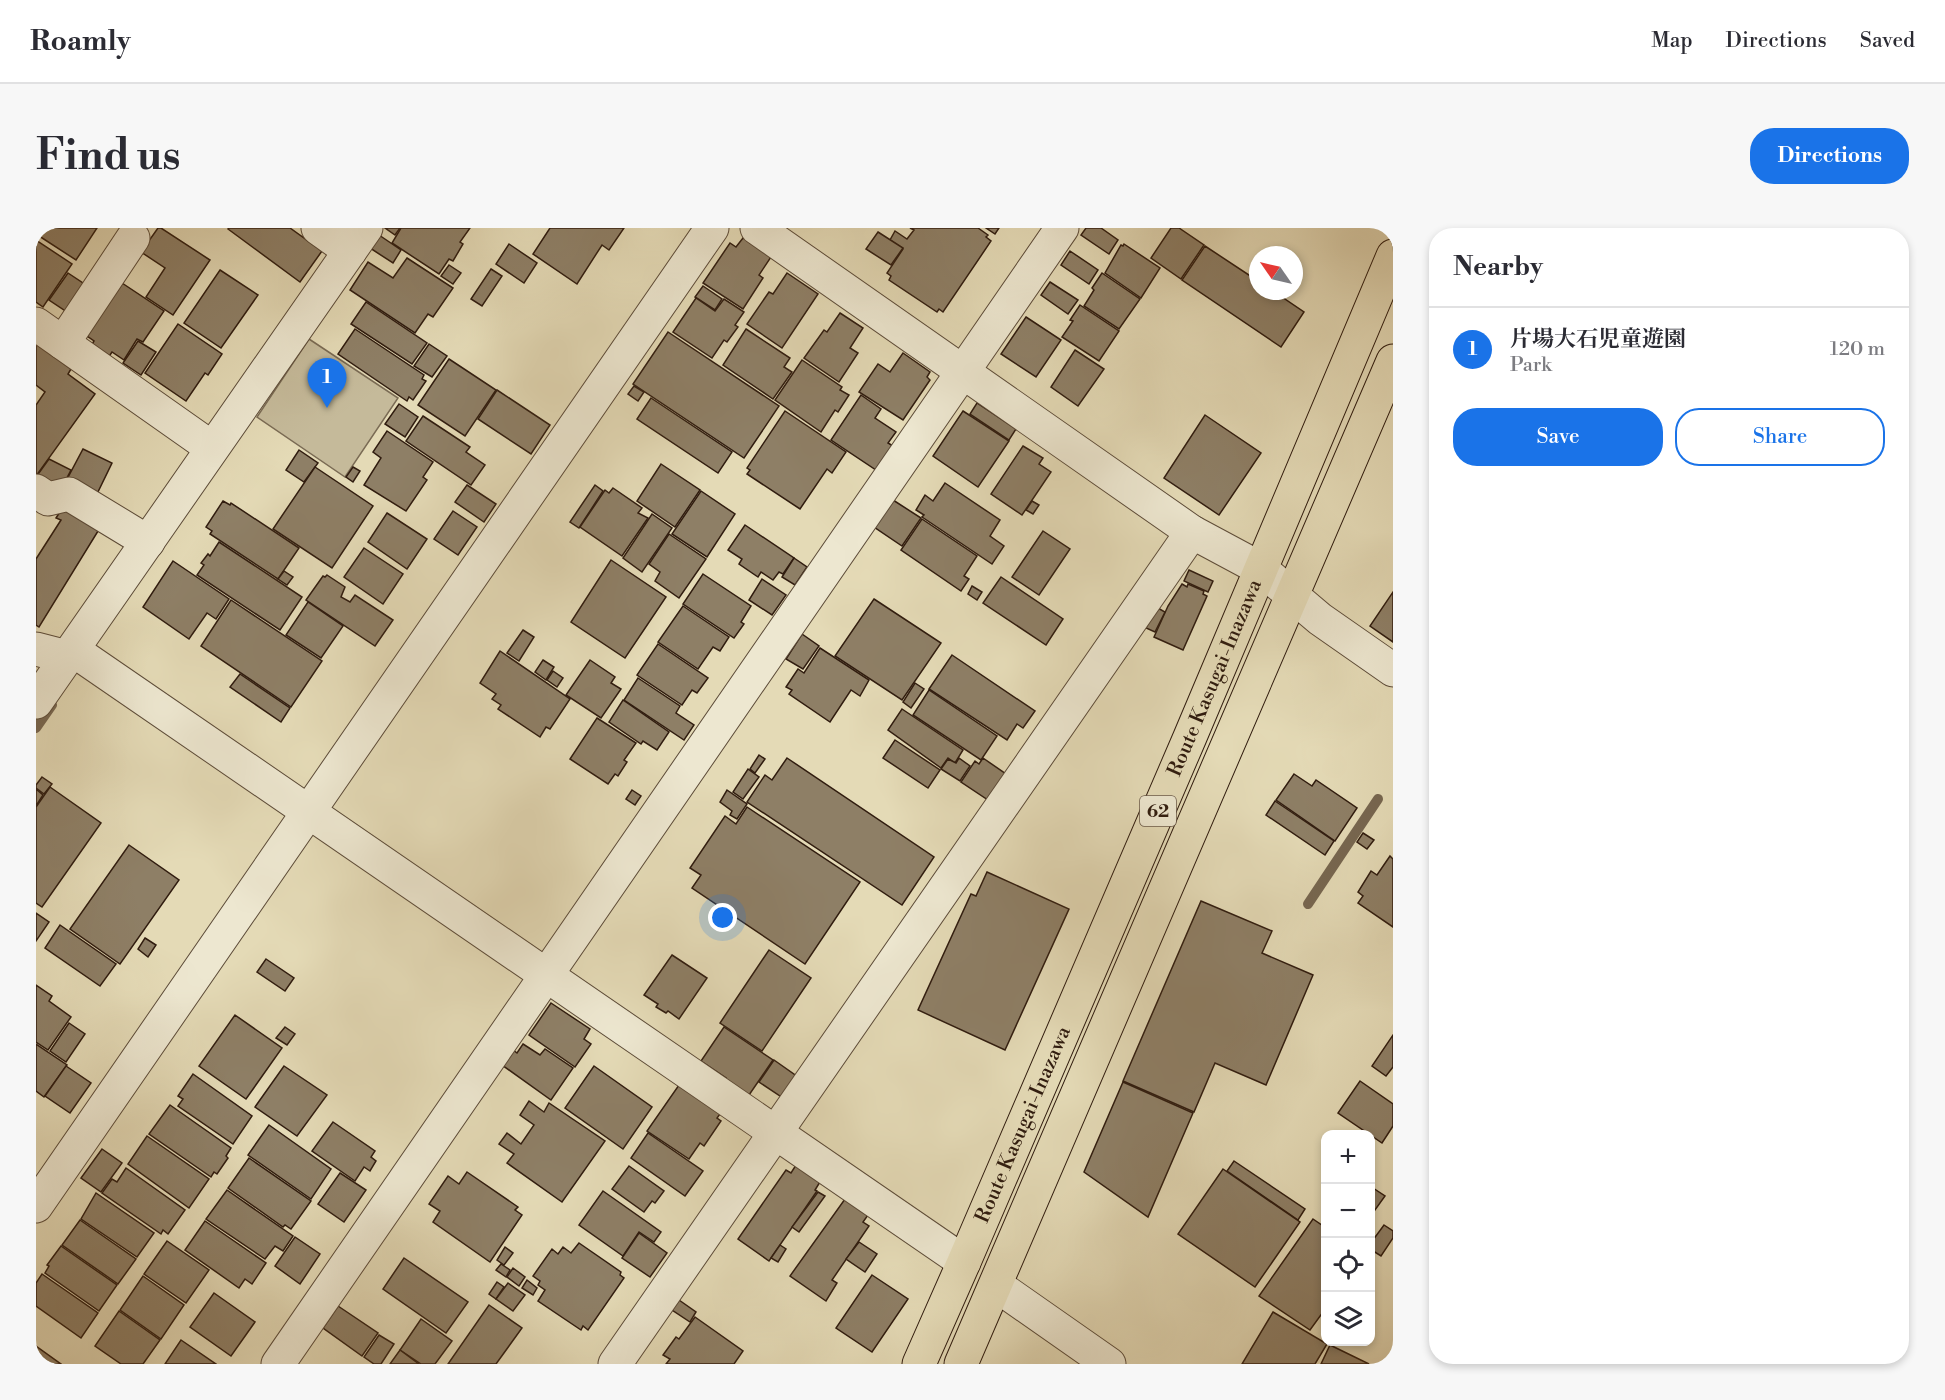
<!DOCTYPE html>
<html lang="en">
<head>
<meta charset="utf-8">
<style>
	body { margin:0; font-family:"Libre Bodoni","Noto Serif JP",serif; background:#f7f7f7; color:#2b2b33 }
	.controls { position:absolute; right:18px; bottom:18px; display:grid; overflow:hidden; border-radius:12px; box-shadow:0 3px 9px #0003 }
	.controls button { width:54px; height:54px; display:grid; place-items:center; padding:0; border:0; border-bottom:2px solid #e1e1e2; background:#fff; color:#2b2b33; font:30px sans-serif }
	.compass { position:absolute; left:1213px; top:18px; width:54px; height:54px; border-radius:50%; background:#fff; box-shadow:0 3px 9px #0003; rotate:304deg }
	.you { position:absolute; left:687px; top:690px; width:21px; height:21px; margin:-15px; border:4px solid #fff; border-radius:50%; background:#1a73e8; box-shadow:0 0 0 9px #1a73e833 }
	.badge { display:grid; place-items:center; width:39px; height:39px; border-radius:50%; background:#1a73e8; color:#fff; font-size:20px; font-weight:700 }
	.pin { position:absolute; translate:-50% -50px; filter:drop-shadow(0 2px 3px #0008) }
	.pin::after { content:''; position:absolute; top:32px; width:21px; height:18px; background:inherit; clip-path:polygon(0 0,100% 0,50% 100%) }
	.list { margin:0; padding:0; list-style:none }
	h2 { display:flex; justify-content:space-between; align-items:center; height:78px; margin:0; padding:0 24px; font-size:26px }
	h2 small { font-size:20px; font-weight:400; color:#7c7c81 }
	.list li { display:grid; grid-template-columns:39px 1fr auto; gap:18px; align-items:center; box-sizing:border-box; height:84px; padding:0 24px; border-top:2px solid #e1e1e2 }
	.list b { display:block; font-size:22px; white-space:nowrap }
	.list p { margin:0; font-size:20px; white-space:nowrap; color:#7c7c81 }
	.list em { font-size:20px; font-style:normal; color:#7c7c81 }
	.actions { display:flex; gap:12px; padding:18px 24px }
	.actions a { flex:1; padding:14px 0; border:2px solid #1a73e8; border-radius:24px; text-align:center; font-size:21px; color:#1a73e8 }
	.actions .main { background:#1a73e8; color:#fff }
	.icon { flex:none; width:33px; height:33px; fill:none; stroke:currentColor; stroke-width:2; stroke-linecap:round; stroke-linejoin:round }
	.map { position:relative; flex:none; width:1357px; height:1136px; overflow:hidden; border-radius:24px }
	header { display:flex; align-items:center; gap:36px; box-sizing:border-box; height:84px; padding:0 30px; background:#fff; border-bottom:2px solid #e1e1e2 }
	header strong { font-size:28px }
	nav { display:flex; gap:33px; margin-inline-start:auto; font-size:21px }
	.intro { display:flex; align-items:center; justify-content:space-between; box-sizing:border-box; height:144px; padding:0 36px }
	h1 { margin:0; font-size:42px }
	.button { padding:15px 27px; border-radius:24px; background:#1a73e8; color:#fff; font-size:21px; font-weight:700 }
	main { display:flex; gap:36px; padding:0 36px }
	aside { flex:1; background:#fff; border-radius:24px; box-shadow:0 3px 9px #0003 }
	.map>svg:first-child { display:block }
	.green { fill:#c5ba9a; stroke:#7a6b54; stroke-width:1.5 }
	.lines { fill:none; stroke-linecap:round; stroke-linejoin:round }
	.stream { stroke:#776751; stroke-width:10 }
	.building { fill:#8e7f66; stroke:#301c0f; stroke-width:1.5 }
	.minor-casing { stroke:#5d4c39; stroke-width:35 }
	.major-casing { stroke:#301c0f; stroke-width:35 }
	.minor { stroke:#ede7d0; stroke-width:33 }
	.major { stroke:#e4dab6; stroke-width:33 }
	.labels { text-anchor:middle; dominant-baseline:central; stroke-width:5; stroke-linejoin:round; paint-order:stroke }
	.shield { fill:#ede7d0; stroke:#695949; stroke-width:1.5 }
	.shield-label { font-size:18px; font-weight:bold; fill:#301c0f }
	.street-label { font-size:20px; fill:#301c0f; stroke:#ede7d0 }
</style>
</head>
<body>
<header>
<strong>Roamly</strong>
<nav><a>Map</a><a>Directions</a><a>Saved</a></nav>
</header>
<div class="intro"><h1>Find us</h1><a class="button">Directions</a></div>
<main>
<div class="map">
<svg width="1357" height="1136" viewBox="0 0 1357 1136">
	<rect width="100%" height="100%" fill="#e4dab6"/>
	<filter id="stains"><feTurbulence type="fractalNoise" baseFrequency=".00333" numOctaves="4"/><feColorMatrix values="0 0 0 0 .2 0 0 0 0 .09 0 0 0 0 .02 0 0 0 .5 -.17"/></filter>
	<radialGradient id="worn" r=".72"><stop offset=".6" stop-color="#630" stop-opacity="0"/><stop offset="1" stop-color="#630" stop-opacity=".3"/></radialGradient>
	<polygon class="green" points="273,111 362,170 309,249 221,189"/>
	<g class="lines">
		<g class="stream">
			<polyline points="0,500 16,477"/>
			<polyline points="1272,676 1342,571"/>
		</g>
	</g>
	<g class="building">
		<polygon points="0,0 61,0 40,32 0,6"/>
		<polygon points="122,0 125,0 174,32 137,87 110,69 129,40 105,24"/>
		<polygon points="193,0 254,0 286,23 264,54 192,1"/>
		<polygon points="349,0 364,0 359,7"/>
		<polygon points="365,0 434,0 424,14 427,16 417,33 413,31 403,46 356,15"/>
		<polygon points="514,0 588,0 573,22 566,17 541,56 497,26"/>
		<polygon points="874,0 942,0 952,7 950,9 955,13 907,84 903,81 901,84 853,52 855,48 851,45 867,21 854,12 859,3 871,11 878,2"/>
		<polygon points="950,0 963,0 959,6"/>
		<polygon points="1050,0 1065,0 1082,12 1073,26 1045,7"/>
		<polygon points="1135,0 1143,0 1168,17 1145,51 1115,30"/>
		<polygon points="842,4 867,20 855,37 830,21"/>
		<polygon points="343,7 365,22 357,35 334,20"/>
		<polygon points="707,10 735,29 723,47 727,50 707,81 667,55 694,15 700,19"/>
		<polygon points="0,12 36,36 7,79 0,74"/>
		<polygon points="473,16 501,35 488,55 460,36"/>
		<polygon points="1088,16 1124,40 1105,70 1069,45 1085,17 1087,18"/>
		<polygon points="1169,18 1222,53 1222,63 1237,63 1268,84 1245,119 1146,52"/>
		<polygon points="1034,23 1062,42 1053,56 1025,37"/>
		<polygon points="371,30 417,60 397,89 392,86 379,105 314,62 332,34 357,50"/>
		<polygon points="413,37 425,45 417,56 405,48"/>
		<polygon points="455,41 466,48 446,78 435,71"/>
		<polygon points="184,42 222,67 185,120 148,95"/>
		<polygon points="32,45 53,59 34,86 13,72"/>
		<polygon points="751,45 782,66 746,120 711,96 733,64 737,66"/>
		<polygon points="1066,45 1104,71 1083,101 1048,78 1058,62 1056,60"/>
		<polygon points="1014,54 1042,72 1032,86 1005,67"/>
		<polygon points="86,55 128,83 107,114 101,111 88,132 76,124 72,130 55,118 58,113 51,108"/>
		<polygon points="667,58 686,71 679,82 659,69"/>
		<polygon points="660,70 679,83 688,71 708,84 699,97 702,99 691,114 688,112 676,130 637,104"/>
		<polygon points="330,74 391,115 376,136 315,96"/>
		<polygon points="1044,77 1083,103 1063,133 1026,109 1037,93 1034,92"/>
		<polygon points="804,85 827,100 814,120 822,125 803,154 768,130 788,102 791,104"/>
		<polygon points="990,89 1025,112 1000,149 965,126"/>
		<polygon points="142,96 186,126 172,147 169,145 150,173 109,145"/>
		<polygon points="319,101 388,147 386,151 390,153 377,172 373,169 371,173 302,126"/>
		<polygon points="710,101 754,130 748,139 756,144 737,171 687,137"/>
		<polygon points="632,104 743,178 708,230 597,156"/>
		<polygon points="102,113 120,124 105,147 87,135"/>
		<polygon points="0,115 35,141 32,146 59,166 0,248 0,177 9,164 0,157"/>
		<polygon points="393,116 411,128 396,149 378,138"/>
		<polygon points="1039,122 1068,141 1042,178 1015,159"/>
		<polygon points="867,125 894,144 891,149 894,152 867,192 823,164 842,136 854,144"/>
		<polygon points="413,131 460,162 429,208 382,177"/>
		<polygon points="766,132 806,159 804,162 813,167 802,184 799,182 785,204 739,172"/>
		<polygon points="598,158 608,164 602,173 592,166"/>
		<polygon points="461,162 514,197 495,226 442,191"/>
		<polygon points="825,167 845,181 839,190 860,204 852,215 857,218 840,242 795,212"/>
		<polygon points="615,170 696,224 682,245 601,191"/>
		<polygon points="941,175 980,201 973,212 934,186"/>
		<polygon points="363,176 382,189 369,209 349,196"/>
		<polygon points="749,183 810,224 796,245 791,241 764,281 711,246 714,242 711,240"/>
		<polygon points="927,183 973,213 942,259 897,228"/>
		<polygon points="1169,187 1225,225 1183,287 1128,250"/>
		<polygon points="387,188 434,219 430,224 449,237 435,257 370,213"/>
		<polygon points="351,203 397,234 387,249 391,252 370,283 328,257 345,230 337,224"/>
		<polygon points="987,218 1007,230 1003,236 1015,244 986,287 955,266"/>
		<polygon points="47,221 76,235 59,270 29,255"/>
		<polygon points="263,222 282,235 268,254 250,242"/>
		<polygon points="13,231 35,242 23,265 0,249"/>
		<polygon points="625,236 664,262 639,299 601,273"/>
		<polygon points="279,239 337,278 296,340 237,301"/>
		<polygon points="317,239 324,243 317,254 310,249"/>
		<polygon points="909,255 964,292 954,308 968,318 956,336 886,289 888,287 880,282 889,267 897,273"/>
		<polygon points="431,257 460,276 448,294 419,274"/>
		<polygon points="559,257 567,263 543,300 534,294"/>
		<polygon points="577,260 606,280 602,285 612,290 586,328 544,299 569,262 573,265"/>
		<polygon points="665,263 699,286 671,329 636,306"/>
		<polygon points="857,272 885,290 866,318 838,299"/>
		<polygon points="31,273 67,295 3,399 0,397 0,331 25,292 20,290"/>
		<polygon points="187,273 194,277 195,275 263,320 242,351 174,306 176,303 170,299"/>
		<polygon points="996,273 1003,277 997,286 990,282"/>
		<polygon points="417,283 441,299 422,327 398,311"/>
		<polygon points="351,285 391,311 371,341 332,314"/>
		<polygon points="616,286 636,300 606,344 587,330"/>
		<polygon points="886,291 941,328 928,348 933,351 925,363 865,322"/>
		<polygon points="709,297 758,330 747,346 743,344 737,352 725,344 722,349 703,336 706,331 692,322"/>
		<polygon points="1007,303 1034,321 1003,367 976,349"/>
		<polygon points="633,306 670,331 643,370 619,353 624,344 613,336"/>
		<polygon points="183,314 266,369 244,402 161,347 168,337 165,335 172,326 174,328"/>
		<polygon points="328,320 367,346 347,376 308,349"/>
		<polygon points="758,330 771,339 759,357 746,349"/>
		<polygon points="575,332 630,369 589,430 535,394"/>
		<polygon points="137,333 193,371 180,391 171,385 153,411 107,379"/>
		<polygon points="1153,342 1177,353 1172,364 1148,353"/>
		<polygon points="248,343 257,349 251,357 242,351"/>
		<polygon points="667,346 715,378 705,394 708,396 698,410 647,376"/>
		<polygon points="291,347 309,359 305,369 314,374 319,367 357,392 339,418 270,372 287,348 289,349"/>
		<polygon points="965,349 1027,391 1010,417 947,375"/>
		<polygon points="726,351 750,367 736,387 713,372"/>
		<polygon points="1146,356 1151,359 1152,356 1168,363 1167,366 1171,368 1147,422 1118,409 1132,378"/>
		<polygon points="936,358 946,364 941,372 932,366"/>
		<polygon points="1357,364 1357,414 1334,398"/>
		<polygon points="838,371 905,415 866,472 799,428"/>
		<polygon points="195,372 286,433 255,479 165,418"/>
		<polygon points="272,374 307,398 285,430 250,407"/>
		<polygon points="647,378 693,409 684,423 677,419 662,441 622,414"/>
		<polygon points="1120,379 1129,384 1119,404 1110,400"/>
		<polygon points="487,402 498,409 483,433 471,425"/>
		<polygon points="766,406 783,418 767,441 750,431"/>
		<polygon points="622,416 672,450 661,465 656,462 646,477 601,447"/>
		<polygon points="784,420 833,452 824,468 815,462 794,494 753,466 756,462 750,459 762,441 768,445"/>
		<polygon points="464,423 534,471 514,501 510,499 504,509 462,481 465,477 456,471 460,466 444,455"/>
		<polygon points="916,427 999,483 987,500 981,496 971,512 893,461"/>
		<polygon points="507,432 518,439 510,452 499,444"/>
		<polygon points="554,432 579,449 575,455 585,461 565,490 530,467"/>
		<polygon points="517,443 527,450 521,459 511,452"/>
		<polygon points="204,446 254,480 245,494 194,459"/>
		<polygon points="602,450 644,478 640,485 658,497 648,512 588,472"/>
		<polygon points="879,455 888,461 875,480 867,474"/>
		<polygon points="893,462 961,508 945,532 877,487"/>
		<polygon points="587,472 633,504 621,522 607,513 605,516 573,494"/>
		<polygon points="866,481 927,522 919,535 912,530 905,540 852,502"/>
		<polygon points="561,490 600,515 588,532 591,534 582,548 579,546 572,556 534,531"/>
		<polygon points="859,512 904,542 892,560 847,530"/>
		<polygon points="723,527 729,531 719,545 714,541"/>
		<polygon points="751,530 898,629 866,677 711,574 729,547 736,552"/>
		<polygon points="923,530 934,538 924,553 905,541 912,531 920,535"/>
		<polygon points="947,530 970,546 952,572 925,554 939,533 943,536"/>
		<polygon points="712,541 723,549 707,571 697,564"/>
		<polygon points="1258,546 1276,558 1280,552 1321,580 1299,613 1240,572"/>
		<polygon points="6,549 16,556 8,566 0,560 0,557"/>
		<polygon points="14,559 65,595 6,679 0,675 0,579"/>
		<polygon points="0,561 7,567 0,578"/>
		<polygon points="596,562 605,568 599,577 590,571"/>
		<polygon points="691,562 711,576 701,591 694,587 696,583 684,574"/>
		<polygon points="1239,573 1298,613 1289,627 1230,587"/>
		<polygon points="711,579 824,654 769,736 656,660 665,647 654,640 689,588 700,596"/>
		<polygon points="1327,605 1338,612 1331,621 1321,614"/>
		<polygon points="93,617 143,652 84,736 34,701"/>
		<polygon points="1354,628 1357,631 1357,699 1322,675 1327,668 1322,664 1335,643 1341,647"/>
		<polygon points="951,644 1033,681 969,822 882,782 935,666 940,668"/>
		<polygon points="1165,673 1236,703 1226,725 1277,747 1230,857 1179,835 1158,884 1087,853"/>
		<polygon points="0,685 13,694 0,713"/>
		<polygon points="24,697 80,736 64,758 9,720"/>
		<polygon points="109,710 120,717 112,729 102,721"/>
		<polygon points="733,722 775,750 726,823 684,795"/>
		<polygon points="636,727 671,750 643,791 632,783 630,785 620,779 622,776 608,767"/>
		<polygon points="230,731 258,750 249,763 221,744"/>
		<polygon points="0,757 16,768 13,773 35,789 12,822 0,814"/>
		<polygon points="515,775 554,801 548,811 555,816 539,839 493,807"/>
		<polygon points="199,787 246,820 210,871 163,838"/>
		<polygon points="33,795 49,806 30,834 14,823"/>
		<polygon points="249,799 259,806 251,817 240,810"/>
		<polygon points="688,799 737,832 711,870 687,854 690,850 665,833"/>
		<polygon points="1357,807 1357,839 1350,848 1336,838"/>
		<polygon points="0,816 31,837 8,869 0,863"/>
		<polygon points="487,816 504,827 509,821 537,840 515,872 466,837 477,822 481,825"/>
		<polygon points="738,832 762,849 747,870 723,854"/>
		<polygon points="30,838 55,855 34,885 9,868"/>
		<polygon points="248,838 291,867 261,908 219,879"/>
		<polygon points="558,838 616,879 587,921 529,880"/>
		<polygon points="157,846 216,888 197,916 142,878 147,871 142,868"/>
		<polygon points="1324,853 1357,876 1357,898 1346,915 1302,885"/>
		<polygon points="1087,854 1157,885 1112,989 1048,944"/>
		<polygon points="643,857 684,886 681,890 685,893 668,918 664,915 653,931 611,903"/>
		<polygon points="493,873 508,884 513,875 569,913 526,974 471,935 478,926 463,916 471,905 485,916 498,897 484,887"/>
		<polygon points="134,877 195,920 190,928 192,930 181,946 178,944 175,949 113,906"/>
		<polygon points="297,894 339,923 335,929 340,933 334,943 328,939 319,953 276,923"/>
		<polygon points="233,897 295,941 275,971 212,927"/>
		<polygon points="612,905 667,943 649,968 595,930"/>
		<polygon points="111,908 173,951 153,980 92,936"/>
		<polygon points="66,921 86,935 65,964 45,950"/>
		<polygon points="213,930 275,973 255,1001 249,997 247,999 192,960"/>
		<polygon points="1198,933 1269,981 1262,992 1191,943"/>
		<polygon points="760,937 784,954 779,962 781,963 733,1033 702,1011 750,942 755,945"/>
		<polygon points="593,938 628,963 619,975 616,973 608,984 576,961"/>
		<polygon points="90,940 149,982 132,1006 127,1002 125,1006 66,965 76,951 81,954"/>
		<polygon points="1187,941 1264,994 1219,1059 1142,1006"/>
		<polygon points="431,944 482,979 479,982 486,987 454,1034 397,994 404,983 393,976 412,948 423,956"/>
		<polygon points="304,945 330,962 308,994 282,976"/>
		<polygon points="1334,958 1349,968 1334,989"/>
		<polygon points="191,962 257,1008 247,1023 239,1018 229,1031 170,991"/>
		<polygon points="567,963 625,1004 618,1014 603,1004 587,1028 543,997"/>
		<polygon points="782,964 789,968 763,1004 756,999"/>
		<polygon points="60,965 118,1005 101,1029 45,991"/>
		<polygon points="809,971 832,987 827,994 833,998 796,1052 801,1055 790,1073 754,1048"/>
		<polygon points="1277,991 1290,1000 1290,1080 1274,1102 1223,1068"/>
		<polygon points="44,992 100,1031 82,1056 26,1017"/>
		<polygon points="169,993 230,1035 216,1056 209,1051 203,1060 149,1022"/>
		<polygon points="1348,997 1357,1003 1357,1010 1345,1028 1334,1021 1334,1016"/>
		<polygon points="603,1005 631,1025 614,1049 586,1030"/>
		<polygon points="259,1009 284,1026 264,1056 239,1038"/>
		<polygon points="131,1013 173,1042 150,1075 108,1046"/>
		<polygon points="823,1014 841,1026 829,1044 810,1031"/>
		<polygon points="543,1015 585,1044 584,1047 588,1050 552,1102 547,1098 545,1102 502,1073 509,1062 502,1057 504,1053 497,1048 516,1021 522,1026 527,1019 535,1025"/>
		<polygon points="744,1017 750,1021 742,1034 735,1030"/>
		<polygon points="25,1018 81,1057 63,1083 9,1045 13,1038 11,1037"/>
		<polygon points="469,1019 477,1025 468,1037 461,1032"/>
		<polygon points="368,1030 432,1074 410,1105 347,1061"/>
		<polygon points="465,1036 474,1042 470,1049 460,1042"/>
		<polygon points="477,1040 489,1049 483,1058 471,1049"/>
		<polygon points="6,1046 62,1085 45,1110 0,1078 0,1055"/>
		<polygon points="836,1047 872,1071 836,1124 800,1100"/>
		<polygon points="107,1048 148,1077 125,1111 84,1082"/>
		<polygon points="491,1052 501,1060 497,1067 486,1060"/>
		<polygon points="461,1054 468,1059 460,1071 453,1066"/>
		<polygon points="472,1055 489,1067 477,1083 460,1071"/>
		<polygon points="178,1065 219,1094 195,1128 154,1099"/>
		<polygon points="643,1072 660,1084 654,1094 636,1082"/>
		<polygon points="453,1077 486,1100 460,1136 412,1136"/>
		<polygon points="302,1078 342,1105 326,1128 287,1100"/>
		<polygon points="83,1083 124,1112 107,1136 85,1136 59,1118"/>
		<polygon points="1237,1084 1291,1116 1279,1136 1206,1136"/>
		<polygon points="659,1089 707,1123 698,1136 630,1136 634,1131 627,1127 640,1109 643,1111"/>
		<polygon points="385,1091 416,1113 399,1136 385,1136 364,1122"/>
		<polygon points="343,1107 358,1116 345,1136 338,1136 328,1129"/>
		<polygon points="145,1112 180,1136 129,1136"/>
		<polygon points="1294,1117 1333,1136 1285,1136"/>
		<polygon points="0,1118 25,1136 0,1136"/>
		<polygon points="364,1122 383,1136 354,1136"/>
	</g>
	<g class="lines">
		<g class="minor-casing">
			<g id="minor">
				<polyline points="282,0 314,23"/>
				<polyline points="721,0 1156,304 1225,341 1284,391 1357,442"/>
				<polyline points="0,96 176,220"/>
				<polyline points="27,115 97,10"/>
				<polyline points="0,263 12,271 33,266 112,314"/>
				<polyline points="0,421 31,429"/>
				<polyline points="37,422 928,1034"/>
				<polyline points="0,474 330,0"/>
				<polyline points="0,978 676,0"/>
				<polyline points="960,1057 1073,1136"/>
				<polyline points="242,1136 1026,0"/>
				<polyline points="579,1136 1156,304"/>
			</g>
		</g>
		<g class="major-casing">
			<g id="major">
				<path id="s1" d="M883,1136L928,1034L1154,509L1357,28"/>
				<polyline points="925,1136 1357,133"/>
			</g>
		</g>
		<use href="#minor" class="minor"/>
		<use href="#major" class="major"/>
	</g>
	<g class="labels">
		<rect class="shield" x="1104" y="568" width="36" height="30" rx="4.5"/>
		<g class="shield-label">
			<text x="1122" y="583">62</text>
		</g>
		<g class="street-label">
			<text stroke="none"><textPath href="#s1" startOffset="747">Route Kasugai-Inazawa</textPath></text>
			<text stroke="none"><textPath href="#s1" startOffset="261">Route Kasugai-Inazawa</textPath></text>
		</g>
	</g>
	<rect width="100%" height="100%" filter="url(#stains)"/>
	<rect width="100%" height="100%" fill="url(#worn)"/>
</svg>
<div class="controls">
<button>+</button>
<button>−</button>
<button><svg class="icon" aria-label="locate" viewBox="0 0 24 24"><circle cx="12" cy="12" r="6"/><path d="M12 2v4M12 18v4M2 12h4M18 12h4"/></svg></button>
<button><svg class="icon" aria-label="layers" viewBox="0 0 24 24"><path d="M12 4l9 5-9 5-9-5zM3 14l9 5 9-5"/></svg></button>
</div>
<svg class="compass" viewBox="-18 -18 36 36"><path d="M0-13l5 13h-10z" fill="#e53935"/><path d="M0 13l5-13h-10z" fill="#7c7c81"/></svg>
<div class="you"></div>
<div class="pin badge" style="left:291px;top:180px">1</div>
</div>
<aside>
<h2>Nearby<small></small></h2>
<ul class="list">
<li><span class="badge">1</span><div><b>片場大石児童遊園</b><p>Park</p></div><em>120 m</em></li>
</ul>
<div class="actions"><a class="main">Save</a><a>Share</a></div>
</aside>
</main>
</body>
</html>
